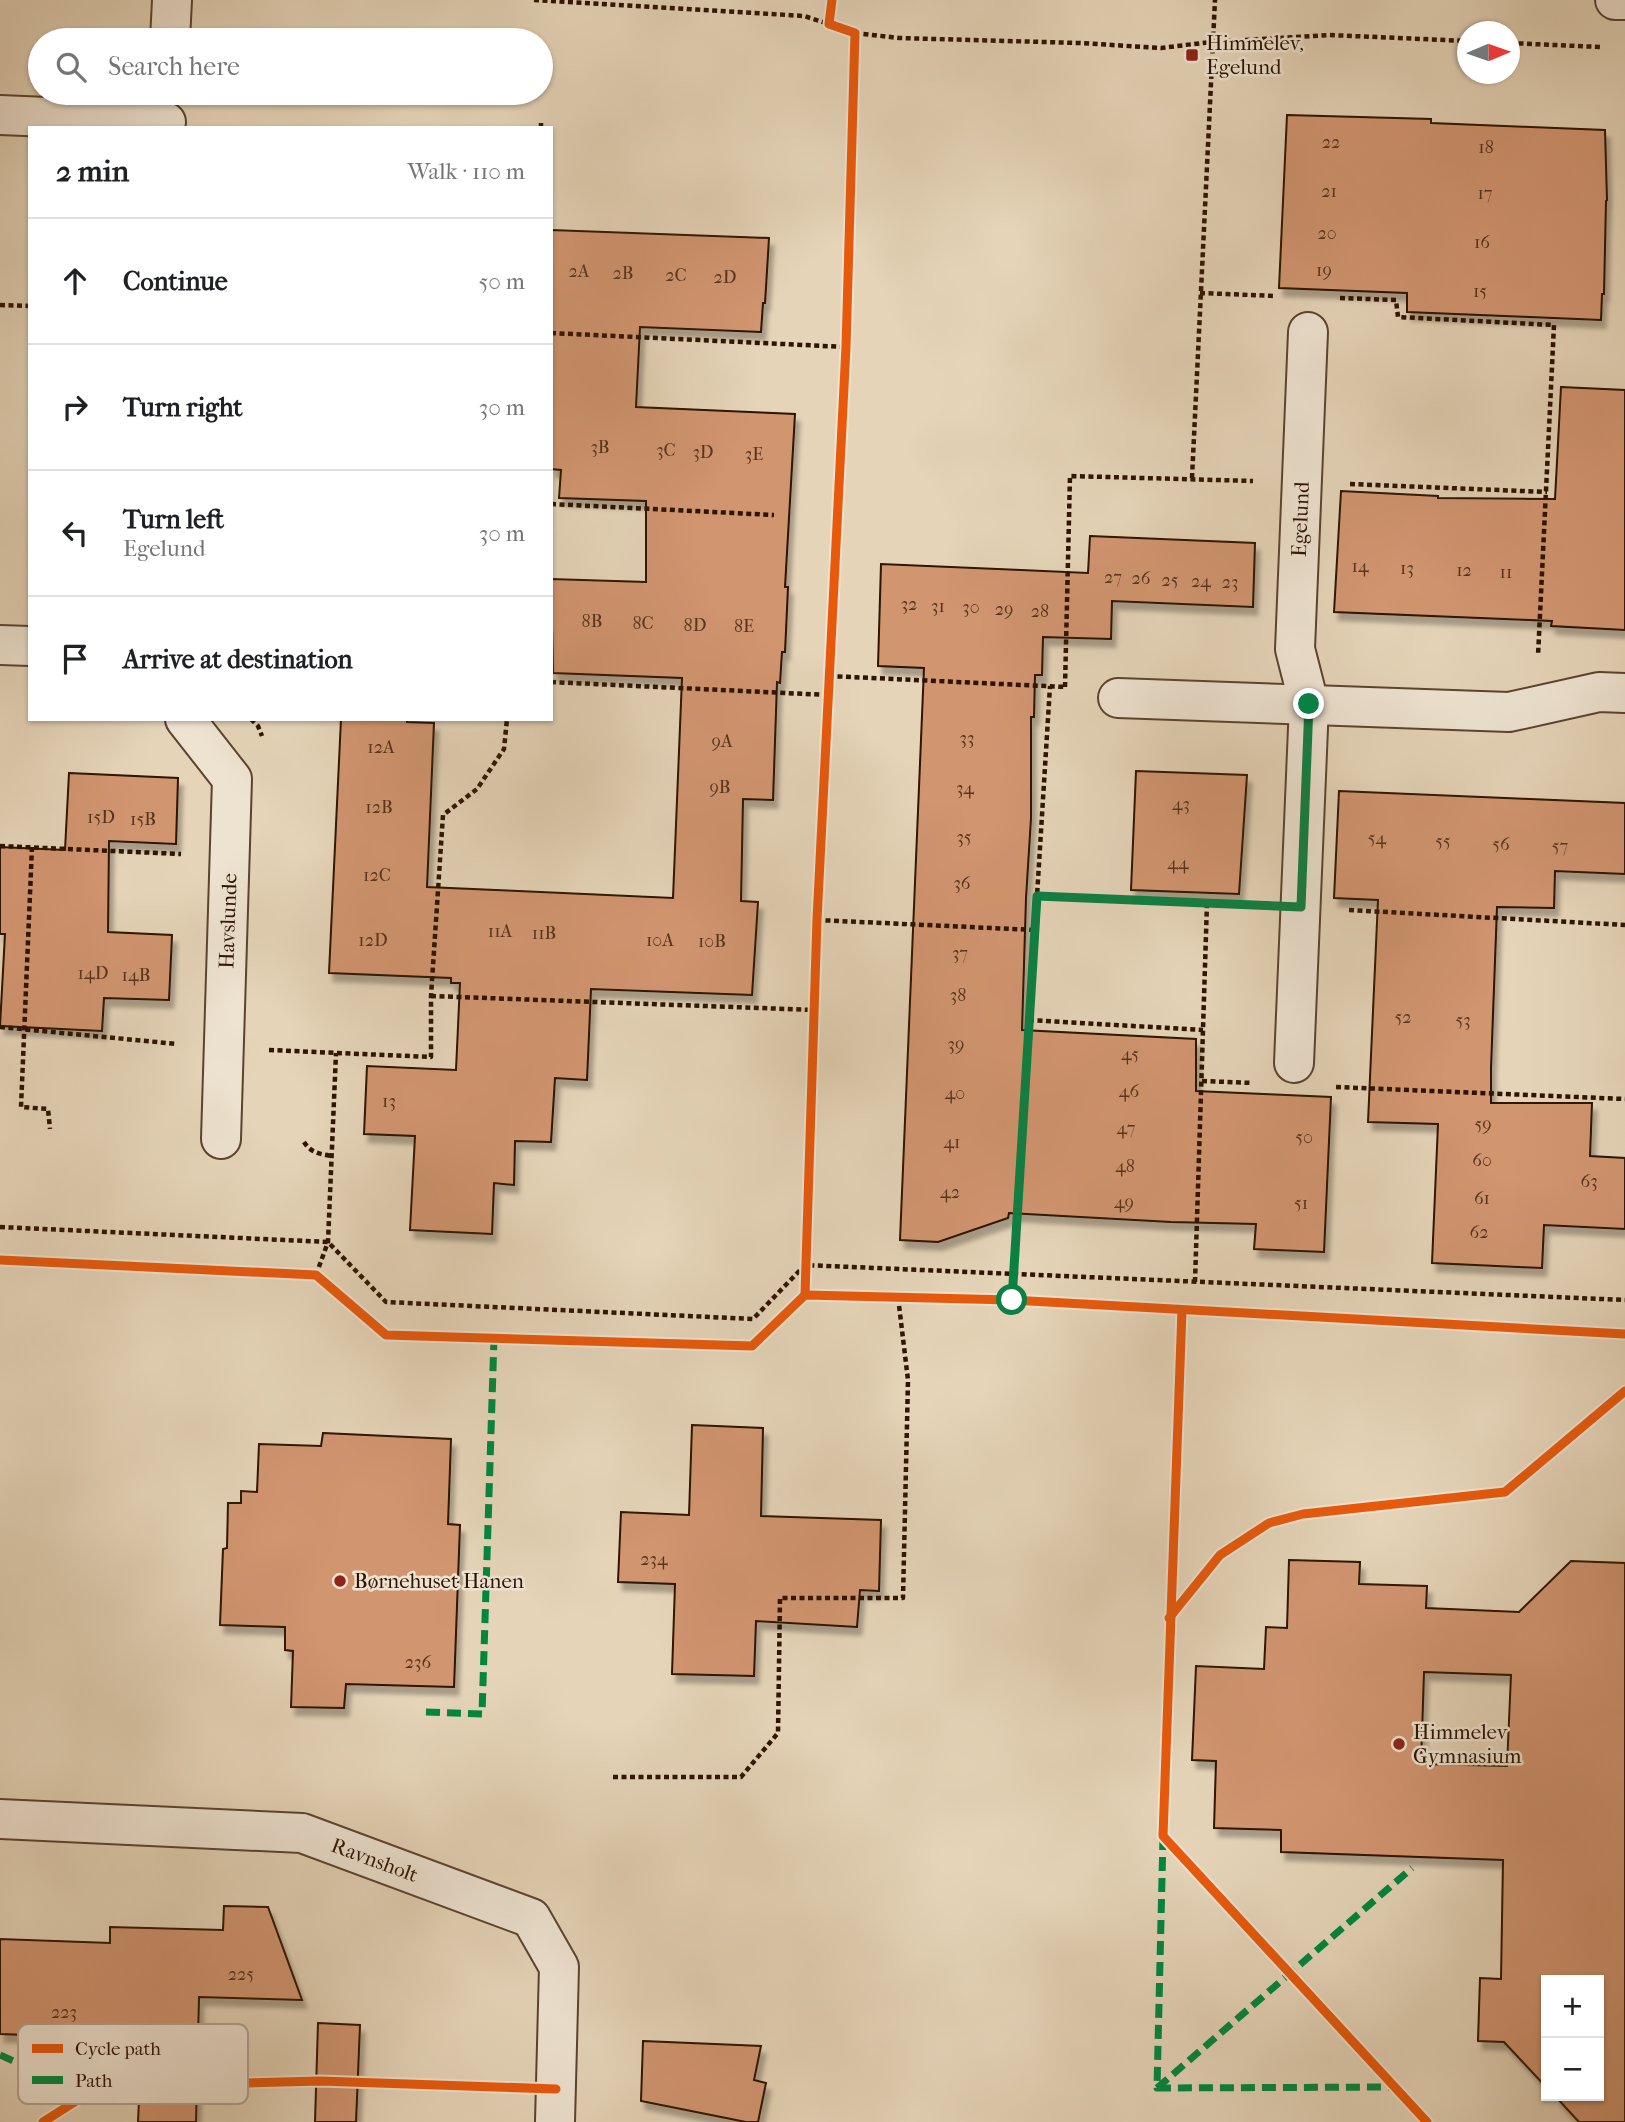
<!DOCTYPE html>
<html lang="en">
<head>
<meta charset="utf-8">
<style>
	body { margin:0; font-family:"IM FELL French Canon",serif; background:#f6f6f6; color:#202124 }
	.controls { position:absolute; right:21px; bottom:21px; display:grid; overflow:hidden; border-radius:0px; box-shadow:0 2px 5px #0004 }
	.controls button { width:63px; height:63px; display:grid; place-items:center; padding:0; border:0; border-bottom:2px solid #e0e0e0; background:#fff; color:#202124; font:35px sans-serif }
	.compass { position:absolute; left:1457px; top:21px; width:63px; height:63px; border-radius:50%; background:#fff; box-shadow:0 2px 5px #0004; rotate:88deg }
	.stop { position:absolute; width:21px; height:21px; margin:-16px; border:5px solid #0b8043; border-radius:50%; background:#fff }
	.stop.end { background:#0b8043; border-color:#fff; box-shadow:0 2px 7px #0008 }
	.list { margin:0; padding:0; list-style:none }
	h2 { display:flex; justify-content:space-between; align-items:center; height:91px; margin:0; padding:0 28px; font-size:30px }
	h2 small { font-size:23px; font-weight:400; color:#757577 }
	.list li { display:grid; grid-template-columns:46px 1fr auto; gap:21px; align-items:center; box-sizing:border-box; height:126px; padding:0 28px; border-top:2px solid #e0e0e0 }
	.list b { display:block; font-size:26px; white-space:nowrap }
	.list p { margin:0; font-size:23px; white-space:nowrap; color:#757577 }
	.list em { font-size:23px; font-style:normal; color:#757577 }
	.icon { flex:none; width:38px; height:38px; fill:none; stroke:currentColor; stroke-width:2; stroke-linecap:round; stroke-linejoin:round }
	.map { position:relative; flex:none; width:1625px; height:2122px; overflow:hidden }
	.search { position:absolute; background:#fff; box-shadow:0 2px 5px #0004; left:28px; top:28px; width:525px; height:77px; display:flex; align-items:center; gap:18px; box-sizing:border-box; padding:0 24px; border-radius:38px; color:#757577; font-size:26px }
	.panel { position:absolute; background:#fff; box-shadow:0 2px 5px #0004; left:28px; top:126px; width:525px; height:595px; border-radius:0px }
	.map>svg:first-child { display:block }
	.building { fill:#d1956f; stroke:#2d1301; stroke-width:2; fill-rule:evenodd; filter:url(#shadow) }
	.lines { fill:none; stroke-linecap:round; stroke-linejoin:round }
	.minor-casing { stroke:#5b432f; stroke-width:42 }
	.tertiary-casing { stroke:#5b432f; stroke-width:42 }
	.path { stroke:#2d1301; stroke-width:4.5; stroke-dasharray:5 3.5; stroke-linecap:butt }
	.minor { stroke:#eee3d1; stroke-width:38 }
	.tertiary { stroke:#eee3d1; stroke-width:38 }
	.quiet { stroke:#00873e; stroke-width:7; stroke-dasharray:14 7; stroke-linecap:butt }
	.cycleway-casing { stroke:#eee3d1; stroke-width:13 }
	.cycleway { stroke:#e8590c; stroke-width:9 }
	.route { stroke:#0b8043; stroke-width:9 }
	.poi-dot { fill:#8f2418; stroke:#eee3d1; stroke-width:2.5 }
	.labels { text-anchor:middle; dominant-baseline:central; stroke-width:5; stroke-linejoin:round; paint-order:stroke }
	.number-label { font-size:18px; fill:#56341c }
	.poi-label { font-size:21px; fill:#2d1301; stroke:#eee3d1; text-anchor:start }
	.street-label { font-size:21px; fill:#2d1301; stroke:#eee3d1 }
	.key { fill:#eee3d1; stroke:#b4a593; stroke-width:2 }
	.key-label { font-size:19px; fill:#2d1301 }
</style>
</head>
<body>
<div class="map">
<svg width="1625" height="2122" viewBox="0 0 1625 2122">
	<defs>
		<filter id="shadow"><feDropShadow dx="4.5" dy="8" stdDeviation="2" flood-color="#0004"/></filter>
	</defs>
	<rect width="100%" height="100%" fill="#e5d4b8"/>
	<filter id="stains"><feTurbulence type="fractalNoise" baseFrequency=".00286" numOctaves="4"/><feColorMatrix values="0 0 0 0 .2 0 0 0 0 .09 0 0 0 0 .02 0 0 0 .5 -.17"/></filter>
	<radialGradient id="worn" r=".72"><stop offset=".6" stop-color="#630" stop-opacity="0"/><stop offset="1" stop-color="#630" stop-opacity=".3"/></radialGradient>
	<g class="building">
		<polygon points="1287,115 1431,119 1431,123 1605,130 1607,200 1606,201 1604,294 1602,294 1601,320 1407,312 1407,293 1279,288"/>
		<polygon points="551,230 769,238 765,303 763,303 761,332 640,327 636,407 795,414 785,587 788,587 785,652 782,652 780,683 777,682 773,800 743,799 741,901 758,902 752,995 591,989 587,1080 555,1078 551,1142 515,1141 514,1185 494,1183 492,1234 410,1230 415,1136 364,1134 367,1066 456,1070 460,983 451,983 451,978 329,973 341,719 407,719 407,722 434,723 427,887 673,898 682,678 553,673 551,579 646,582 646,501 559,498 561,470 551,469"/>
		<polygon points="1561,387 1625,390 1625,630 1551,626 1552,621 1334,612 1341,491 1438,496 1438,498 1555,499"/>
		<polygon points="1090,536 1255,543 1253,607 1112,601 1111,639 1043,637 1042,675 1035,675 1034,717 1031,717 1031,818 1026,898 1022,1030 1196,1039 1196,1091 1331,1097 1324,1252 1254,1249 1256,1224 1171,1222 1009,1213 1008,1218 938,1242 900,1240 924,668 878,666 881,564 1088,573"/>
		<polygon points="1136,771 1247,775 1239,894 1131,890"/>
		<polygon points="69,773 178,778 176,844 109,841 108,932 172,935 169,1000 104,998 102,1031 0,1026 5,934 0,934 0,847 65,850"/>
		<polygon points="1339,791 1625,803 1625,874 1555,871 1554,908 1497,907 1491,1068 1491,1103 1592,1103 1590,1156 1625,1158 1625,1229 1544,1225 1542,1268 1432,1263 1438,1124 1368,1122 1378,900 1334,898"/>
		<polygon points="692,1425 763,1428 761,1516 881,1520 879,1591 860,1590 857,1627 756,1621 754,1676 672,1674 675,1584 618,1582 621,1512 689,1515"/>
		<polygon points="323,1433 451,1439 448,1524 460,1525 454,1687 346,1684 344,1708 291,1707 293,1651 285,1650 285,1627 220,1625 223,1549 227,1548 228,1503 241,1503 241,1491 257,1492 259,1444 321,1446"/>
		<path d="M1289,1560L1360,1562L1359,1584L1427,1586L1426,1608L1519,1612L1571,1561L1625,1563V2122H1579L1555,2096H1599V1980H1546V2087L1504,2042L1478,2041L1480,1978L1501,1979L1503,1860L1281,1852V1830L1214,1828L1216,1761L1192,1760L1196,1666L1264,1669L1266,1627L1287,1628ZM1424,1672L1511,1675L1507,1766L1421,1764Z"/>
		<polygon points="224,1906 268,1907 302,2000 199,1997 196,2122 138,2122 140,2076 106,2075 107,2038 0,2034 0,1939 110,1943 110,1927 223,1930"/>
		<polygon points="318,2023 360,2025 356,2122 315,2122"/>
		<polygon points="643,2041 761,2046 754,2080 766,2083 758,2122 746,2122 641,2101"/>
	</g>
	<g class="lines">
		<g class="minor-casing">
			<g id="minor">
				<polyline points="170,40 172,0"/>
				<polyline points="0,115 166,122"/>
				<polyline points="0,645 30,646"/>
				<polyline points="1118,698 1509,712 1599,692 1625,693"/>
				<polyline points="185,719 232,779 221,1139"/>
				<path id="s1" d="M1294,1063L1309,704L1295,649L1308,332"/>
				<path id="s2" d="M0,1819L302,1833L531,1918L559,1967L555,2122"/>
			</g>
		</g>
		<g class="tertiary-casing">
			<polyline id="tertiary" points="1615,0 1625,0"/>
		</g>
		<g class="path">
			<polyline points="534,0 804,16 829,24"/>
			<polyline points="855,33 899,38 1080,43 1161,48 1211,42 1329,35 1468,41"/>
			<polyline points="1510,43 1600,47"/>
			<polyline points="541,128 541,122"/>
			<polyline points="1200,293 1276,296"/>
			<polyline points="1340,298 1396,300 1398,317 1554,325 1538,656"/>
			<polyline points="0,305 30,306"/>
			<polyline points="551,333 846,347"/>
			<polyline points="1192,478 1215,0"/>
			<polyline points="1350,484 1547,492"/>
			<polyline points="551,504 774,515"/>
			<polyline points="829,676 1066,687"/>
			<polyline points="551,682 828,695"/>
			<polyline points="1065,687 1070,476 1253,481"/>
			<polyline points="251,719 258,726 262,736"/>
			<polyline points="0,846 181,854"/>
			<polyline points="32,847 21,1107 48,1109 50,1129"/>
			<polyline points="1037,896 1253,905"/>
			<polyline points="1349,910 1625,925"/>
			<polyline points="817,920 1035,930"/>
			<polyline points="431,996 814,1010"/>
			<polyline points="1029,1020 1203,1030"/>
			<polyline points="0,1027 177,1044"/>
			<polyline points="269,1050 431,1057 431,996 443,815 477,789 504,749 507,719"/>
			<polyline points="1202,1081 1253,1083"/>
			<polyline points="1336,1087 1625,1099"/>
			<path d="M304,1142C311,1153 320,1154 332,1156"/>
			<polyline points="0,1227 328,1242 386,1302 753,1319 805,1265 1625,1300"/>
			<polyline points="316,1275 328,1242 336,1053"/>
			<polyline points="1195,1282 1207,903"/>
			<polyline points="1012,1300 1050,686"/>
			<polyline points="613,1777 741,1777 778,1733 780,1598 903,1598 908,1380 898,1297"/>
		</g>
		<use href="#minor" class="minor"/>
		<use href="#tertiary" class="tertiary"/>
		<g class="quiet">
			<polyline points="426,1712 482,1714 494,1338"/>
			<polyline points="1163,1836 1157,2088 1395,2087"/>
			<polyline points="0,2055 20,2064 98,2087"/>
			<polyline points="1157,2088 1412,1868"/>
		</g>
		<g class="cycleway-casing">
			<g id="cycleway">
				<polyline points="0,1260 316,1275 386,1335 752,1346 805,1295 1012,1300 1625,1334"/>
				<polyline points="805,1295 817,920 846,347 855,33 829,24 832,0"/>
				<polyline points="1182,1310 1163,1836 1427,2122"/>
				<polyline points="1169,1618 1220,1555 1269,1523 1303,1514 1505,1492 1625,1391"/>
				<polyline points="43,2122 98,2087 320,2081 556,2089"/>
			</g>
		</g>
		<use href="#cycleway" class="cycleway"/>
	</g>
	<g class="lines">
		<polyline class="route" points="1012,1300 1037,896 1301,907 1309,704"/>
	</g>
	<g class="poi-dot">
		<rect x="1185" y="48" width="14" height="14" rx="3.5"/>
		<circle cx="340" cy="1581" r="7"/>
		<circle cx="1399" cy="1744" r="7"/>
	</g>
	<g class="labels">
		<g class="number-label">
			<text x="1331" y="142">22</text>
			<text x="1486" y="147">18</text>
			<text x="1329" y="191">21</text>
			<text x="1485" y="193">17</text>
			<text x="1327" y="233">20</text>
			<text x="1482" y="242">16</text>
			<text x="1324" y="270">19</text>
			<text x="579" y="271">2A</text>
			<text x="623" y="273">2B</text>
			<text x="676" y="275">2C</text>
			<text x="725" y="277">2D</text>
			<text x="1480" y="291">15</text>
			<text x="600" y="447">3B</text>
			<text x="666" y="450">3C</text>
			<text x="703" y="452">3D</text>
			<text x="754" y="454">3E</text>
			<text x="1360" y="566">14</text>
			<text x="1407" y="568">13</text>
			<text x="1464" y="570">12</text>
			<text x="1506" y="572">11</text>
			<text x="1113" y="577">27</text>
			<text x="1141" y="578">26</text>
			<text x="1170" y="580">25</text>
			<text x="1201" y="581">24</text>
			<text x="1230" y="582">23</text>
			<text x="909" y="604">32</text>
			<text x="938" y="606">31</text>
			<text x="971" y="607">30</text>
			<text x="1004" y="609">29</text>
			<text x="1040" y="611">28</text>
			<text x="592" y="621">8B</text>
			<text x="643" y="623">8C</text>
			<text x="695" y="625">8D</text>
			<text x="744" y="626">8E</text>
			<text x="967" y="738">33</text>
			<text x="722" y="741">9A</text>
			<text x="381" y="747">12A</text>
			<text x="720" y="787">9B</text>
			<text x="965" y="788">34</text>
			<text x="1181" y="804">43</text>
			<text x="379" y="807">12B</text>
			<text x="101" y="817">15D</text>
			<text x="143" y="819">15B</text>
			<text x="964" y="837">35</text>
			<text x="1377" y="838">54</text>
			<text x="1443" y="841">55</text>
			<text x="1501" y="844">56</text>
			<text x="1560" y="846">57</text>
			<text x="1178" y="863">44</text>
			<text x="377" y="875">12C</text>
			<text x="962" y="883">36</text>
			<text x="500" y="931">11A</text>
			<text x="544" y="933">11B</text>
			<text x="373" y="940">12D</text>
			<text x="660" y="940">10A</text>
			<text x="712" y="941">10B</text>
			<text x="960" y="953">37</text>
			<text x="93" y="973">14D</text>
			<text x="136" y="975">14B</text>
			<text x="958" y="995">38</text>
			<text x="1403" y="1017">52</text>
			<text x="1463" y="1020">53</text>
			<text x="956" y="1044">39</text>
			<text x="1130" y="1054">45</text>
			<text x="1129" y="1091">46</text>
			<text x="955" y="1093">40</text>
			<text x="389" y="1101">13</text>
			<text x="1483" y="1124">59</text>
			<text x="1126" y="1128">47</text>
			<text x="1304" y="1137">50</text>
			<text x="952" y="1142">41</text>
			<text x="1482" y="1160">60</text>
			<text x="1125" y="1166">48</text>
			<text x="1589" y="1181">63</text>
			<text x="950" y="1192">42</text>
			<text x="1482" y="1198">61</text>
			<text x="1124" y="1202">49</text>
			<text x="1301" y="1203">51</text>
			<text x="1479" y="1232">62</text>
			<text x="654" y="1559">234</text>
			<text x="418" y="1662">236</text>
			<text x="241" y="1974">225</text>
			<text x="64" y="2012">223</text>
		</g>
		<g class="poi-label">
			<text x="1206" y="43">Himmelev,<tspan x="1206" dy="24">Egelund</tspan></text>
			<text x="354" y="1581">Børnehuset Hanen</text>
			<text x="1413" y="1732">Himmelev<tspan x="1413" dy="24">Gymnasium</tspan></text>
		</g>
		<g class="street-label">
			<text stroke="none"><textPath href="#s1" startOffset="546">Egelund</textPath></text>
			<text transform="translate(228 921) rotate(-88)">Havslunde</text>
			<text stroke="none"><textPath href="#s2" startOffset="380">Ravnsholt</textPath></text>
		</g>
	</g>
	<rect x="18" y="2024" width="230" height="80" rx="10" class="key"/>
	<rect x="32" y="2044" width="31" height="9" fill="#e8590c"/>
	<rect x="32" y="2076" width="31" height="8" fill="#00873e"/>
	<g class="key-label">
		<text x="75" y="2055">Cycle path</text>
		<text x="75" y="2087">Path</text>
	</g>
	<rect width="100%" height="100%" filter="url(#stains)"/>
	<rect width="100%" height="100%" fill="url(#worn)"/>
</svg>
<div class="controls">
<button>+</button>
<button>−</button>
</div>
<svg class="compass" viewBox="-18 -18 36 36"><path d="M0-13l5 13h-10z" fill="#e53935"/><path d="M0 13l5-13h-10z" fill="#757577"/></svg>
<div class="stop" style="left:1012px;top:1300px"></div>
<div class="stop end" style="left:1309px;top:704px"></div>
<div class="search"><svg class="icon" aria-label="search" viewBox="0 0 24 24"><circle cx="10" cy="10" r="6"/><path d="M15 15l6 6"/></svg>Search here</div>
<section class="panel">
<h2>2 min<small>Walk · 110 m</small></h2>
<ul class="list">
<li><svg class="icon" aria-label="ahead" viewBox="0 0 24 24"><path d="M12 20V5M6 11l6-6 6 6"/></svg><div><b>Continue</b></div><em>50 m</em></li>
<li><svg class="icon" aria-label="right" viewBox="0 0 24 24"><path d="M7 20v-9h11M14 6l5 5-5 5"/></svg><div><b>Turn right</b></div><em>30 m</em></li>
<li><svg class="icon" aria-label="left" viewBox="0 0 24 24"><path d="M17 20v-9H6M10 6l-5 5 5 5"/></svg><div><b>Turn left</b><p>Egelund</p></div><em>30 m</em></li>
<li><svg class="icon" aria-label="arrive" viewBox="0 0 24 24"><path d="M6 21V4h12l-3 4 3 4H6"/></svg><div><b>Arrive at destination</b></div></li>
</ul>
</section>
</div>
</body>
</html>
